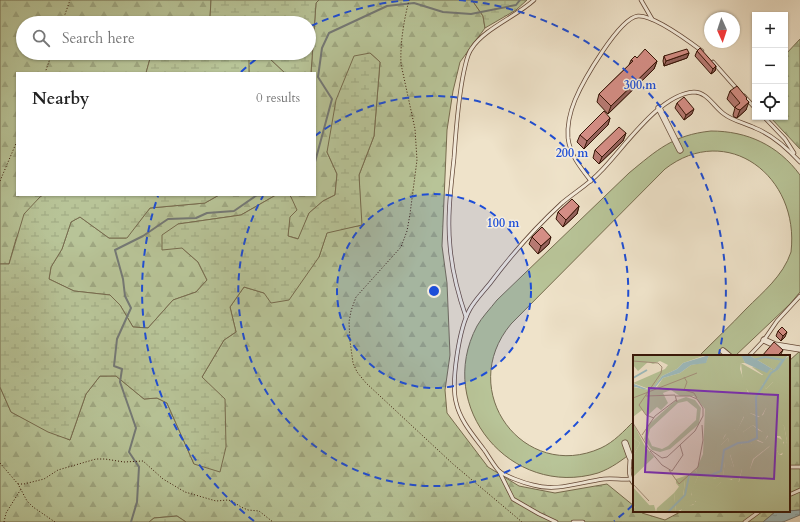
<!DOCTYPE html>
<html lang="en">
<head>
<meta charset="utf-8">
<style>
	body { margin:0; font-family:Cardo,serif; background:#f6f6f6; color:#222 }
	.controls { position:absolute; right:12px; top:12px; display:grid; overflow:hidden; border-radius:0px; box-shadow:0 1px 3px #0004 }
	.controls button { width:36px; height:36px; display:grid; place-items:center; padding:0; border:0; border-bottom:1px solid #e0e0e0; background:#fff; color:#222; font:20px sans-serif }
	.compass { position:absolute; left:704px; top:12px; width:36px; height:36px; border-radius:50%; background:#fff; box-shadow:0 1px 3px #0004; rotate:177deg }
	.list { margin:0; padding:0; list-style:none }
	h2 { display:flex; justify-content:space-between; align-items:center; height:52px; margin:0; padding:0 16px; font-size:17px }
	h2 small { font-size:13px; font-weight:400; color:#767676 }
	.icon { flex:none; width:22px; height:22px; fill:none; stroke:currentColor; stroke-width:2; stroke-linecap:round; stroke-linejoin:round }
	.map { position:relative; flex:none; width:800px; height:522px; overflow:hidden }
	.search { position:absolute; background:#fff; box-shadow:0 1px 3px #0004; left:16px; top:16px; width:300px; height:44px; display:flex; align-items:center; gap:10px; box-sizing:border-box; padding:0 14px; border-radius:22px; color:#767676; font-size:15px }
	.panel { position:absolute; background:#fff; box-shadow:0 1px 3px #0004; left:16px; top:72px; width:300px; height:124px; border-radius:0px }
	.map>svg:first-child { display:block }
	.forest { fill:url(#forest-firs); stroke:#776c4f }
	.wetland { fill:url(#wetland-marsh); stroke:#776c4f }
	.green { fill:#b8c498; stroke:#776c4f }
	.water { fill:url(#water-ripples); stroke:#747976 }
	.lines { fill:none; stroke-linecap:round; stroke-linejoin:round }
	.stream { stroke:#747976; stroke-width:2 }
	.lane-casing { stroke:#644837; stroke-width:4.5 }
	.street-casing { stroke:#644837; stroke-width:7 }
	.path { stroke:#361406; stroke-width:1; stroke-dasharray:1 2; stroke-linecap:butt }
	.lane { stroke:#f5eddd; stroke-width:3 }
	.street { stroke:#f5eddd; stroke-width:5.5 }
	.wall { fill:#b77a73; stroke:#361406 }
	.shaded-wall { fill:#95635e; stroke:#361406 }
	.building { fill:#d58e86; stroke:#361406 }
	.ring { fill:none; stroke:#1d4ed8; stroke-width:2; stroke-dasharray:7 5 }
	.inset-river { fill:none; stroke:#9dbcc0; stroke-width:2 }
	.inset-road { fill:none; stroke:#a5907c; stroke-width:1 }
	.view { fill:#7b2cbf; fill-opacity:0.15; stroke:#7b2cbf; stroke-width:2 }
	.inset-edge { fill:none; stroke:#361406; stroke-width:2 }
	.centre { fill:#1d4ed8; stroke:#f5eddd; stroke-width:2 }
	.ring-label { font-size:12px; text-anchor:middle; font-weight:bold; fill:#1d4ed8; stroke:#f5eddd; stroke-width:3; stroke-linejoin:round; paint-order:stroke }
</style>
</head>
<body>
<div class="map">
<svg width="800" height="522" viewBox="0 0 800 522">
	<defs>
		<pattern id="forest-firs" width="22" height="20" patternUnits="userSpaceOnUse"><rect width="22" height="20" fill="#b8c498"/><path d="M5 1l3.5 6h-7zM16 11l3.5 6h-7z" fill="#9fa882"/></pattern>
		<pattern id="wetland-marsh" width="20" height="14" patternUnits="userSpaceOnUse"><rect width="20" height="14" fill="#b8c498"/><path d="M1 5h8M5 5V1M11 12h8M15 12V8" fill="none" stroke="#9fa882"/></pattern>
		<pattern id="water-ripples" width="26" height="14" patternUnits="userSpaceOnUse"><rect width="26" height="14" fill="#9dbcc0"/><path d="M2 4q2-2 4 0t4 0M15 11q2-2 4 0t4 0" fill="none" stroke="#88a1a4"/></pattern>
	</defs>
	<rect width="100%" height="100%" fill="#efe3ca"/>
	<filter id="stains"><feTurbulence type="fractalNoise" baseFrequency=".005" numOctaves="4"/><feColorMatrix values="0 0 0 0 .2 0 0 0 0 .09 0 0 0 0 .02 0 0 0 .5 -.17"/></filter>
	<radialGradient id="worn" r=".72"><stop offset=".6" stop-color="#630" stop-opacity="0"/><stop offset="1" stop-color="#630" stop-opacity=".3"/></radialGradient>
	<g class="forest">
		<polygon points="0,0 211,0 210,18 208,23 23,23 23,53 153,53 151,55 146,73 17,73 17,195 43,195 40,197 16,239 9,264 0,264"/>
		<polygon points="319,0 472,0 483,16 485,28 460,62 453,91 447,130 442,246 447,283 450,355 445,390 447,413 488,467 519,486 555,493 607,484 634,506 634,511 640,511 642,513 665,520 682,511 787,511 775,512 763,522 186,522 177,516 154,518 149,522 0,522 0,387 11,412 70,440 86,394 100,376 116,376 144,399 157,398 167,403 194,464 202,377 224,340 236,332 230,307 244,287 264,293 319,257 327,232 361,225 359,175 374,136 380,62 370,53 327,152 337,174 335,195 323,201 309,213 299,239 288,236 291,197 289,195 315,195 315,73 311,73 316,3"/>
		<polygon points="800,39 800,149 770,117 785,117 785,55"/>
		<polygon points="268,57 285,73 249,73 248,58"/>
		<polygon points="219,195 276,195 241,215 178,224 182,248 198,262 207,280 196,292 173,300 148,328 133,327 120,305 110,295 74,291 49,279 51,267 62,249 71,222 80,217 109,238 126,238 150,208 205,203"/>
		<polygon points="800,351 800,510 789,511 789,361"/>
	</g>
	<g class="wetland">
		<polygon points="211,0 319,0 316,3 311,73 285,73 268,57 249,58 249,73 146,73 151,55 153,53 309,53 309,23 208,23 210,18"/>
		<polygon points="472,0 527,0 516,10 485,28 483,16"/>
		<polygon points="370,53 380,62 374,136 359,175 362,225 327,233 319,257 289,300 271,303 264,293 244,287 230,307 236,332 224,340 202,377 225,399 226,447 220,472 194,464 167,403 157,398 144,399 116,376 100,376 86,394 70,440 48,432 11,412 0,387 0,264 9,264 24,214 40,197 43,195 219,195 205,203 150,208 127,238 109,238 80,217 71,222 62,249 51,267 49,279 74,291 110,295 120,305 133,327 148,328 173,300 196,292 207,280 198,262 182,248 162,250 162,235 178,224 241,215 276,195 289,195 291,197 297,210 290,217 288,236 298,239 309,213 323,201 335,195 337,174 327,152 336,100 354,56"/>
		<polygon points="177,516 186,522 149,522 154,518"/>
	</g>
	<path class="green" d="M711,131C747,131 778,145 800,175V292L790,304L735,356H699C715,340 731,325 746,309C763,292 783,276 791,252C800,176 727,121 665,169L511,324C455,391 524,483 601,448C614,442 624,431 634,421V451C622,460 612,468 598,473C511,499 434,407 477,326C482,317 490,309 497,300L629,173C657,150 673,135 711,131Z"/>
	<polygon class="water" points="800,510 800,515 783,522 763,522 775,512"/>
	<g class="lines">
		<g class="stream">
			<polyline points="315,162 332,99 318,77 322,48 329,33 387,6 414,3 443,12 471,14 516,5 520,0"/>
			<polyline points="131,522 137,502 139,467 129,452 136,428 120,382 122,369 114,366 117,339 131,308 125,296 123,279 115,250 143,236 168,219 196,218 207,213 234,211 257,195"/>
		</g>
		<g class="lane-casing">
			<g id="lane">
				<polyline points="641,0 652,19"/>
				<polyline points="713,62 737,89"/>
				<polyline points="744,96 755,108"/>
				<polyline points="764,117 785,139 794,153"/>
				<path d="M591,181C581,168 570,155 568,138C567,125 570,112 575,100C583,81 619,18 638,16C653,15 690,42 702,51"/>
				<path d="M466,317C458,294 452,271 450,246C447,217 451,187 454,158C456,129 458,99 464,71C466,63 467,54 472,48C484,29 517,16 534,0"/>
				<polyline points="749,356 764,340 777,321 800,296"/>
				<path d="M634,456L630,457C630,467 627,476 634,484"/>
				<polyline points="789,467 800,467"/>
				<polyline points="499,471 513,499 539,514 556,522"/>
				<path d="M630,479C622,480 613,478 604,479C580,482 557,492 533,485C524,483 504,476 498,470C493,464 489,457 485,451C474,436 460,421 456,402C451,382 459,328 470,309C475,300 484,291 491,282C512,254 536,227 562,203C575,192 589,184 600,172C624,148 659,94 694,92C707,92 714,107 724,114C733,121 745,123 755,128C773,135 787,148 800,162"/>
				<polyline points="789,495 800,490"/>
				<polyline points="573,522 583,522"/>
				<polyline points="745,522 760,511"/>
			</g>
		</g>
		<g class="street-casing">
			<g id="street">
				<polyline points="659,108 680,150"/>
				<polyline points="764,340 775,345 800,349"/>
				<polyline points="723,351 729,356"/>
				<polyline points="625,443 630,457"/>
			</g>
		</g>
		<g class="path">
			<path d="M409,0C404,20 400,43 401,64L415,129L417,160L410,214L407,231L401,247L356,297L351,311L349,322L350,341L353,363L357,372L366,383L453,464L522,522"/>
			<polyline points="62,23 70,0"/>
			<polyline points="45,73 52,53"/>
			<polyline points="0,181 17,141"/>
			<polyline points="0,463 18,484 27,501 33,507 55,522"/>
			<polyline points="18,484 24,484 44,479 58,470 96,459 105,459 124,462 143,461 163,479 185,492 216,501 228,500 232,501 241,507 248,510 259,511 273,522"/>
			<polyline points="4,522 6,513 21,489"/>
		</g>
		<use href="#lane" class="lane"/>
		<use href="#street" class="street"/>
	</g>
	<g class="wall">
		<polygon points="697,51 716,66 715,71 711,74 695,56"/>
		<polygon points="689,53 687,58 664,66 663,61 664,56"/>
		<polygon points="637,58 657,61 654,69 608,114 597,102 599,94 629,65 631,60"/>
		<polygon points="730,91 747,98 746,99 746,110 737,118 734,117 733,115 735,108 727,99"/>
		<polygon points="677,103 692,114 684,120 675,108"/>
		<polygon points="610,118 608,125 584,149 577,142 580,135"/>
		<polygon points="626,133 623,141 599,164 593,158 595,150"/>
		<polygon points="579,206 577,214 563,227 556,219 558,212"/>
		<polygon points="532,237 549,244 538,254 529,244"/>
		<polygon points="778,331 785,337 781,341 776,336"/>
		<polygon points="634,464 634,472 632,468"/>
	</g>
	<g class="shaded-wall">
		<polygon points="689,53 687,58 664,66 666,61"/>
		<polygon points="657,61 654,69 608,114 611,106"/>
		<polygon points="716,66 715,71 711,74 713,69"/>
		<polygon points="749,102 746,110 737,118 740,110"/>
		<polygon points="694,109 692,114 684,120 686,115"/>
		<polygon points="610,118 608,125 584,149 587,141"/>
		<polygon points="626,133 623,141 599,164 602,157"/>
		<polygon points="579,206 577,214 563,227 566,220"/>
		<polygon points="551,237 549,244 538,254 541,246"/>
		<polygon points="787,332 785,337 781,341 783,336"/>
		<polygon points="783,350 780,356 777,356"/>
	</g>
	<g class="building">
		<polygon points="700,48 716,66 713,69 697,51"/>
		<polygon points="645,49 657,61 611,106 599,94 633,61 631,60 635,56 637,58"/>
		<polygon points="687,49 689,53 666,61 664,56"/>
		<polygon points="737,86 747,98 746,99 749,102 740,110 737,109 735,107 740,103 730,91"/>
		<polygon points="684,97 694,109 686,115 677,103"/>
		<polygon points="604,111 610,118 587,141 580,135"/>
		<polygon points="619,127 626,133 602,157 595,150"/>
		<polygon points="572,199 579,206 566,220 558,212"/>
		<polygon points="542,227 551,237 541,246 532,237"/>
		<polygon points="782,327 787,332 783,336 778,331"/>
		<polygon points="774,342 783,350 777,356 762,356"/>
	</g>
	<circle cx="434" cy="291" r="97" fill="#1d4ed8" fill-opacity=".12"/>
	<g class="ring">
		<circle cx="434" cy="291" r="97"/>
		<path d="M315 136A195 195 0 1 1 263 196"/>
		<path d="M633 505A292 292 0 0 1 614 521M254 521A292 292 0 0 1 158 196M241 72A292 292 0 0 1 264 53M311 26A292 292 0 0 1 409 0M459 0A292 292 0 0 1 719 354"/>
	</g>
	<g transform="translate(633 355)">
		<rect width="157" height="157" fill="#efe3ca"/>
		<path d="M0,0H73L50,8L44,14L29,21L21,32L16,34L0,28L32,14L35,10L27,6L20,9L15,7L5,16L0,10ZM76,0L109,1L112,8H108L107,14L115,38L131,29L133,34L140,27L119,12L145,15L148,7L157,0V157H47L51,151L60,150L63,146H60L58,137L65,121L63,115L70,99L72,54L61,41H47L38,35L30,38L35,48L28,55L24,52L14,61L9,55L0,62V32L16,35L24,32L30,23L47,18L58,10L73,7ZM133,53L151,71L154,86L149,100H146L143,93L150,90V85L141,81L136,92L121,104L117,114H109L106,127L96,124L88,127L80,135V124L90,121L92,107L101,112L97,100L109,89H118L125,85L131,88L135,79L125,75L120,70L110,77L114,86L96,87L95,83L88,90L82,112V99L92,80L101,74L104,76L111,61L117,58L128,62ZM116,0H154V1L141,15ZM0,68L12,91L21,102L0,122V101L7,88L0,82ZM55,120L57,122L50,144L52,125L47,133L43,128V124ZM0,132L17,151H2L0,154ZM41,138L43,157H23L24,153Z" fill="#b8c498" fill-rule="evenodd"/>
		<path d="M108,8L129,20H140V27L133,34L130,29L126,36L117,39L110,29ZM109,46L113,48L117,58L125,62L130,60L133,53L142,57L151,71L154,86L151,97L146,100L143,93L151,88L147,81H142L139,89L120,104L117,114H109L105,129L101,130L99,124H96L92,128L88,127L80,136V124L90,121L92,106L101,112L96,96L109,89H118L122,85L130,88L135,81L120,70L110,77L117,82L114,86L97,91L95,83L88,90L89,97L84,112L80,111L84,85L90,84L97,73L104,75L111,62L108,58ZM0,82L7,88L0,101ZM63,115L65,121L58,139L63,148L43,157L41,138L52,124L50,143L57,122L55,120ZM21,150L23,157H0L2,151Z" fill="#b8c498"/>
		<path d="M53,42L62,45L68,53L66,69L37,94L27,97L19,95L11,84L14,71L42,46ZM54,46L64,54L63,65L35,91L29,94L19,91L15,82L17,74L45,48Z" fill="#b8c498" fill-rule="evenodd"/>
		<path d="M76,0L73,8L58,10L47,18L30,23L20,35L9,34L3,32H0L1,29L14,34L21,32L29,21L44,14L50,8ZM108,0H116L141,15L147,7L155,0L145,15L141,16L137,14L134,18L112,8Z" fill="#9dbcc0"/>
		<path class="inset-river" d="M120,5L132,2L151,5M0,23L14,15M58,119L78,120L88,116L91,95L105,88L115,87L124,83L123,42L138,18L143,15M35,157L52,140L56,121"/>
		<path class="inset-road" d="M0,6L25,8L29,12L28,18L6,50L13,60L21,63M51,22L54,27L51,35L61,38L64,43M13,41L42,40L44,47M0,43L64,18M0,68L16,94L29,103L34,102L62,76L70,61V53L64,44L57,41H43M9,80L22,61L43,45M17,96L29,110L39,116L50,100L47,90M36,115L46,129L65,112L70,85L69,70M0,129L16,146"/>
		<path class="view" d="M16,33L145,40L141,124L12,117Z"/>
		<rect width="157" height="157" class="inset-edge"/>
	</g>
	<circle cx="434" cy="291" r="6" class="centre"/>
	<g class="ring-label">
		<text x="640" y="89">300 m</text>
		<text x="572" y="157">200 m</text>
		<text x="503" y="227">100 m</text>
	</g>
	<rect width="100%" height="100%" filter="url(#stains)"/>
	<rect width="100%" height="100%" fill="url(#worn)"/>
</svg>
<div class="controls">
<button>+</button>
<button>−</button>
<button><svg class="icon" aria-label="locate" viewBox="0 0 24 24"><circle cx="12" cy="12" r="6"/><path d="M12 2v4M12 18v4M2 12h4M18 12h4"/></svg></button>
</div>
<svg class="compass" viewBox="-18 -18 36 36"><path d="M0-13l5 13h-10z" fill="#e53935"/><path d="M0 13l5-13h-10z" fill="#767676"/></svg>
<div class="search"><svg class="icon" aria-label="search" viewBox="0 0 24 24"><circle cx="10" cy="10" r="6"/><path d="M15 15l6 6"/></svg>Search here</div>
<section class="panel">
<h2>Nearby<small>0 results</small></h2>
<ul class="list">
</ul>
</section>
</div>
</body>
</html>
